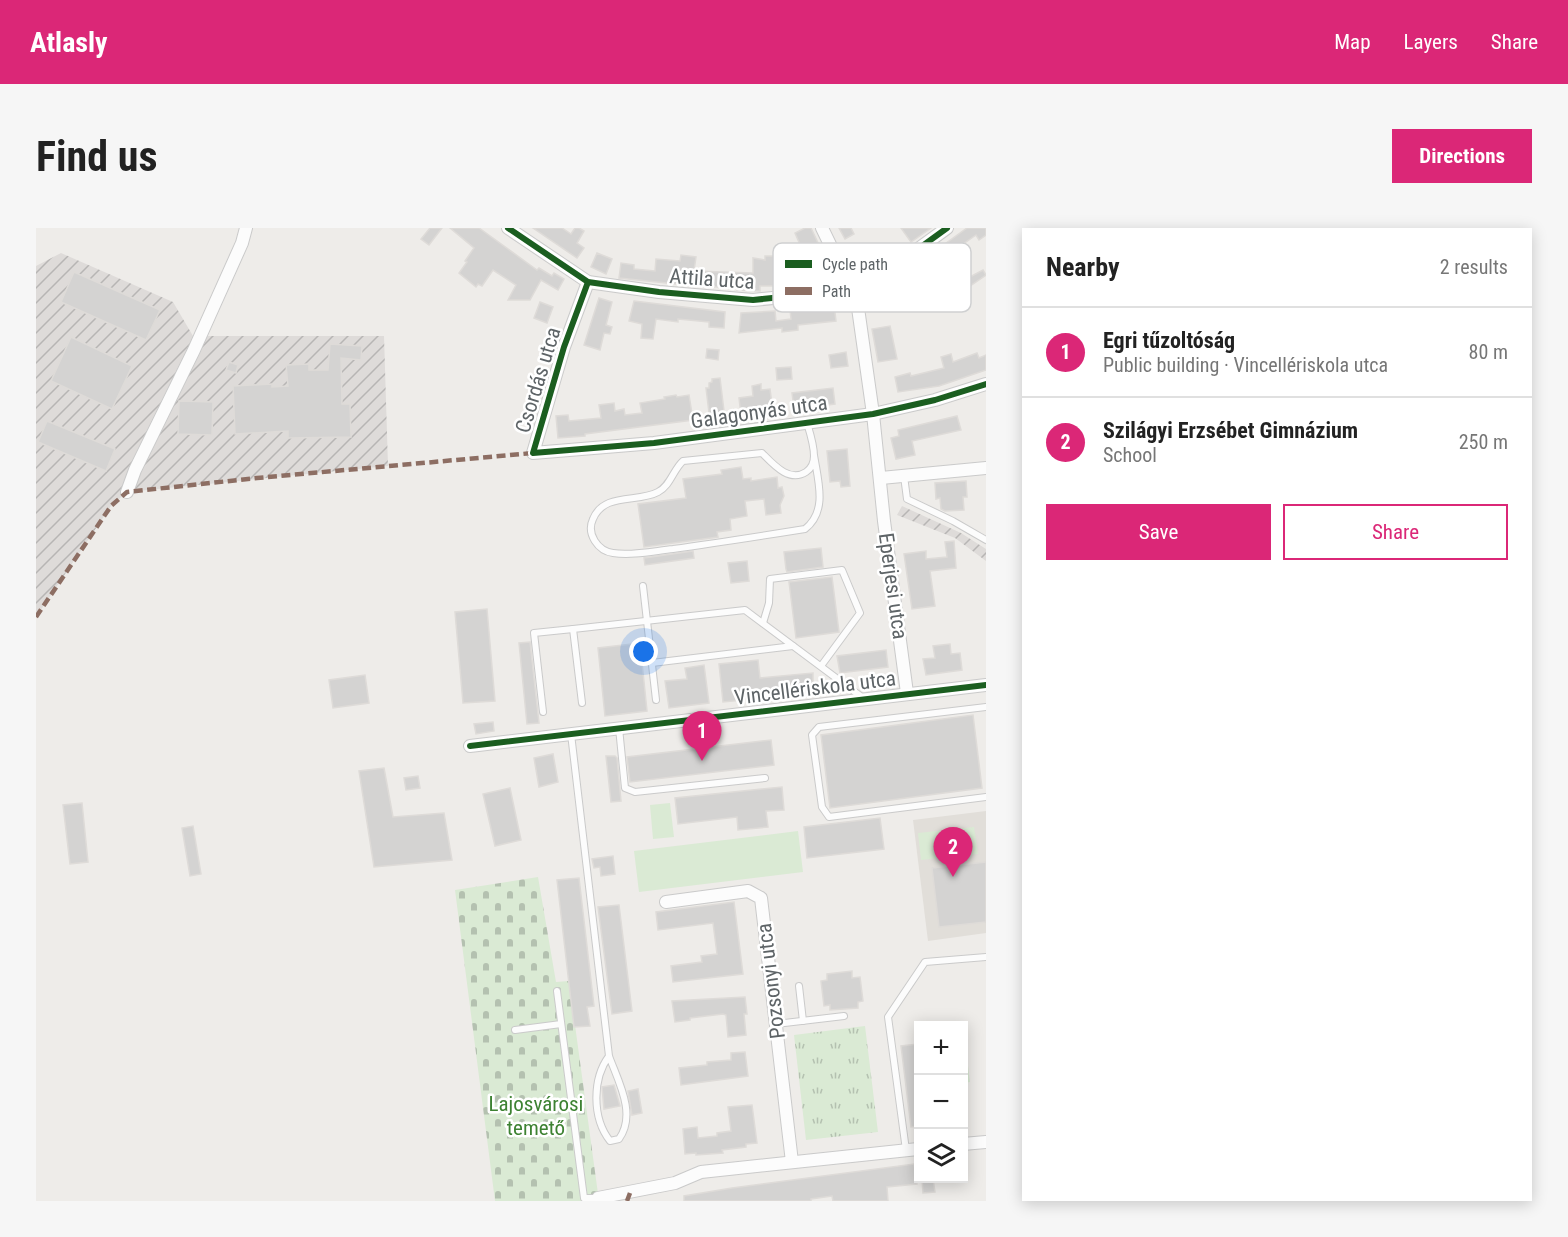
<!DOCTYPE html>
<html lang="en">
<head>
<meta charset="utf-8">
<style>
	body { margin:0; font-family:"Roboto Condensed",sans-serif; background:#f6f6f6; color:#222 }
	.controls { position:absolute; right:18px; bottom:18px; display:grid; overflow:hidden; border-radius:0px; box-shadow:0 3px 15px #0003 }
	.controls button { width:54px; height:54px; display:grid; place-items:center; padding:0; border:0; border-bottom:2px solid #e0e0e0; background:#fff; color:#222; font:30px sans-serif }
	.you { position:absolute; left:608px; top:424px; width:21px; height:21px; margin:-15px; border:4px solid #fff; border-radius:50%; background:#1a73e8; box-shadow:0 0 0 9px #1a73e833 }
	.badge { display:grid; place-items:center; width:39px; height:39px; border-radius:50%; background:#db2777; color:#fff; font-size:20px; font-weight:700 }
	.pin { position:absolute; translate:-50% -50px; filter:drop-shadow(0 2px 3px #0008) }
	.pin::after { content:''; position:absolute; top:32px; width:21px; height:18px; background:inherit; clip-path:polygon(0 0,100% 0,50% 100%) }
	.list { margin:0; padding:0; list-style:none }
	h2 { display:flex; justify-content:space-between; align-items:center; height:78px; margin:0; padding:0 24px; font-size:26px }
	h2 small { font-size:20px; font-weight:400; color:#767676 }
	.list li { display:grid; grid-template-columns:39px 1fr auto; gap:18px; align-items:center; box-sizing:border-box; height:90px; padding:0 24px; border-top:2px solid #e0e0e0 }
	.list b { display:block; font-size:22px; white-space:nowrap }
	.list p { margin:0; font-size:20px; white-space:nowrap; color:#767676 }
	.list em { font-size:20px; font-style:normal; color:#767676 }
	.actions { display:flex; gap:12px; padding:18px 24px }
	.actions a { flex:1; padding:14px 0; border:2px solid #db2777; border-radius:0px; text-align:center; font-size:21px; color:#db2777 }
	.actions .main { background:#db2777; color:#fff }
	.icon { flex:none; width:33px; height:33px; fill:none; stroke:currentColor; stroke-width:2; stroke-linecap:round; stroke-linejoin:round }
	.map { position:relative; flex:none; width:950px; height:973px; overflow:hidden; border-radius:0px }
	header { display:flex; align-items:center; gap:36px; box-sizing:border-box; height:84px; padding:0 30px; background:#db2777; color:#fff }
	header strong { font-size:28px }
	nav { display:flex; gap:33px; margin-inline-start:auto; font-size:21px }
	.intro { display:flex; align-items:center; justify-content:space-between; box-sizing:border-box; height:144px; padding:0 36px }
	h1 { margin:0; font-size:42px }
	.button { padding:15px 27px; border-radius:0px; background:#db2777; color:#fff; font-size:21px; font-weight:700 }
	main { display:flex; gap:36px; padding:0 36px }
	aside { flex:1; background:#fff; border-radius:0px; box-shadow:0 3px 15px #0003 }
	.map>svg:first-child { display:block }
	.industrial { fill:url(#industrial-furrows) }
	.education { fill:#e1ded9 }
	.cemetery { fill:url(#cemetery-stones) }
	.park { fill:url(#park-tufts) }
	.pitch { fill:#daead4 }
	.building { fill:#d4d3d2; stroke:#dedbd8; stroke-width:1.5 }
	.lines { fill:none; stroke-linecap:round; stroke-linejoin:round }
	.lane-casing { stroke:#cacaca; stroke-width:8 }
	.street-casing { stroke:#cacaca; stroke-width:14 }
	.lane { stroke:#fcfcfc; stroke-width:6 }
	.street { stroke:#fcfcfc; stroke-width:12 }
	.quiet { stroke:#8d6e63; stroke-width:4.5; stroke-dasharray:9 4.5; stroke-linecap:butt }
	.cycleway-casing { stroke:#fff; stroke-width:10 }
	.cycleway { stroke:#1b5e20; stroke-width:6 }
	.labels { text-anchor:middle; dominant-baseline:central; stroke-width:5; stroke-linejoin:round; paint-order:stroke }
	.street-label { font-size:21px; fill:#5e6467; stroke:#fff }
	.park-label { font-size:21px; fill:#3d8232; stroke:#fff }
	.key { fill:#fff; stroke:#cfd0d1; stroke-width:1.5 }
	.key-label { font-size:16px; fill:#5e6467 }
</style>
</head>
<body>
<header>
<strong>Atlasly</strong>
<nav><a>Map</a><a>Layers</a><a>Share</a></nav>
</header>
<div class="intro"><h1>Find us</h1><a class="button">Directions</a></div>
<main>
<div class="map">
<svg width="950" height="973" viewBox="0 0 950 973">
	<defs>
		<pattern id="industrial-furrows" width="10" height="10" patternUnits="userSpaceOnUse" patternTransform="scale(1.5)"><rect width="10" height="10" fill="#dedbd9"/><path d="M-1 1l2-2M0 10L10 0M9 11l2-2" fill="none" stroke="#b7b5b4"/></pattern>
		<pattern id="cemetery-stones" width="16" height="16" patternUnits="userSpaceOnUse" patternTransform="scale(1.5)"><rect width="16" height="16" fill="#daead4"/><path d="M2 7V4a2 2 0 0 1 4 0v3zM10 15v-3a2 2 0 0 1 4 0v3z" fill="#b4c1b0"/></pattern>
		<pattern id="park-tufts" width="24" height="20" patternUnits="userSpaceOnUse" patternTransform="scale(1.5)"><rect width="24" height="20" fill="#daead4"/><path d="M3 7l-1-3M5 7V3M7 7l1-3M15 17l-1-3M17 17v-4M19 17l1-3" fill="none" stroke="#b4c1b0"/></pattern>
	</defs>
	<rect width="100%" height="100%" fill="#eeece9"/>
	<g class="industrial">
		<polygon points="25,25 137,74 157,108 348,108 352,238 91,264 75,278 0,389 0,38"/>
		<polygon points="866,278 925,305 950,321 950,333 919,310 861,287"/>
	</g>
	<polygon class="education" points="950,583 950,705 892,713 877,592"/>
	<polygon class="cemetery" points="502,649 520,754 533,753 563,973 459,973 419,662"/>
	<polygon class="park" points="829,798 842,904 770,912 758,807"/>
	<g class="pitch">
		<polygon points="634,575 638,609 617,611 614,577"/>
		<polygon points="938,599 942,626 885,632 882,605"/>
		<polygon points="762,603 767,644 603,664 598,623"/>
		<polygon points="927,813 929,813 934,854 928,855"/>
	</g>
	<g class="building">
		<polygon points="394,0 406,0 393,17 385,11"/>
		<polygon points="414,0 443,0 501,42 503,40 516,48 518,45 528,51 522,62 505,52 494,72 472,72 480,57 457,42 446,58 442,56 440,59 423,45 431,34 429,33 438,20"/>
		<polygon points="497,0 526,0 535,6 539,0 543,0 548,3 541,15 548,20 541,30"/>
		<polygon points="769,0 775,0 800,53 778,56 776,34 772,35 759,5"/>
		<polygon points="803,0 815,0 818,6 809,11"/>
		<polygon points="865,0 895,0 875,14"/>
		<polygon points="931,0 950,0 950,7 943,12 940,7 923,19 925,22 910,33 902,21"/>
		<polygon points="751,21 755,59 740,60 740,58 724,58 724,63 701,62 701,56 682,54 682,59 659,58 583,50 585,35 598,37 598,41 619,43 620,31 644,33 645,27 660,29 658,43 717,45 717,30 729,32 729,28 743,28 742,22"/>
		<polygon points="561,25 576,31 570,46 555,39"/>
		<polygon points="947,42 950,47 921,67 915,59"/>
		<polygon points="38,44 124,82 110,112 25,74"/>
		<polygon points="563,70 576,74 570,97 576,99 574,106 568,105 564,122 548,117"/>
		<polygon points="598,73 689,84 688,100 673,99 673,94 642,91 642,94 620,91 617,111 605,110 606,96 593,93"/>
		<polygon points="504,74 517,79 511,95 498,90"/>
		<polygon points="798,76 800,93 762,97 762,102 746,104 746,100 703,105 705,85 739,83 740,93 755,91 754,82"/>
		<polygon points="854,98 861,131 842,134 836,101"/>
		<polygon points="35,109 96,138 76,181 15,153"/>
		<polygon points="294,116 326,118 325,132 305,130 306,176 314,176 315,209 252,210 252,203 199,206 197,158 236,156 236,159 252,158 250,137 273,136 273,142 292,142"/>
		<polygon points="671,121 683,122 682,132 670,130"/>
		<polygon points="810,124 812,138 795,140 793,127"/>
		<polygon points="941,125 943,130 950,127 950,142 903,158 862,164 859,149 874,145 875,148 908,140 905,129 915,126 917,134"/>
		<polygon points="193,134 202,137 200,145 190,142"/>
		<polygon points="755,139 756,151 741,152 740,140"/>
		<polygon points="684,150 689,191 674,193 670,160 673,160 673,155 676,154 676,151"/>
		<polygon points="725,156 725,162 734,161 737,184 705,187 703,170 717,168 716,158"/>
		<polygon points="797,160 799,176 758,181 756,165"/>
		<polygon points="640,167 641,169 653,167 657,192 549,206 549,208 522,210 520,188 532,187 533,193 565,190 563,177 578,175 579,183 588,181 589,187 606,185 604,175 629,171 628,169"/>
		<polygon points="143,173 177,174 176,207 142,206"/>
		<polygon points="921,188 925,202 876,213 879,227 860,231 855,210 863,208 862,202"/>
		<polygon points="11,193 79,221 70,243 2,214"/>
		<polygon points="811,221 814,258 805,259 804,253 794,254 791,223"/>
		<polygon points="705,239 707,251 715,250 715,253 741,249 742,260 746,259 748,268 744,277 745,285 730,287 728,271 709,273 711,288 694,291 695,302 681,304 682,309 608,319 602,276 650,270 647,251 686,246 685,242"/>
		<polygon points="930,253 931,269 927,269 928,282 909,283 905,281 904,270 900,271 899,255"/>
		<polygon points="918,313 920,340 894,343 899,378 876,381 868,326 890,323 890,331 911,329 909,314"/>
		<polygon points="785,320 787,339 751,344 750,341 748,324"/>
		<polygon points="657,323 658,330 609,337 608,330"/>
		<polygon points="711,333 713,353 695,355 692,335"/>
		<polygon points="796,349 803,404 760,410 753,354"/>
		<polygon points="451,381 459,473 427,475 419,384"/>
		<polygon points="494,414 503,495 491,496 483,415"/>
		<polygon points="604,415 611,483 569,488 562,420"/>
		<polygon points="914,416 915,426 924,425 926,442 890,447 887,431 899,430 897,418"/>
		<polygon points="850,422 852,439 804,445 801,428"/>
		<polygon points="722,432 724,450 777,445 777,454 786,453 787,464 687,474 683,436"/>
		<polygon points="668,437 673,475 633,480 629,453 651,451 649,440"/>
		<polygon points="329,447 333,475 297,480 293,452"/>
		<polygon points="937,487 946,560 794,580 785,507"/>
		<polygon points="457,494 458,503 440,506 438,496"/>
		<polygon points="735,512 738,537 594,554 591,529"/>
		<polygon points="517,526 522,554 503,559 498,530"/>
		<polygon points="570,528 579,528 581,530 585,573 575,574"/>
		<polygon points="348,540 357,589 408,585 416,632 338,639 323,543"/>
		<polygon points="382,548 384,560 370,562 368,550"/>
		<polygon points="746,559 748,582 730,583 732,599 702,602 701,589 642,596 639,570"/>
		<polygon points="474,560 485,612 459,618 447,566"/>
		<polygon points="46,575 52,634 34,636 27,577"/>
		<polygon points="844,590 848,621 771,630 768,599"/>
		<polygon points="157,598 165,646 154,648 146,600"/>
		<polygon points="577,628 579,646 565,648 564,639 558,640 556,631"/>
		<polygon points="950,634 950,694 903,699 896,640"/>
		<polygon points="543,650 558,778 551,779 554,798 538,799 521,652"/>
		<polygon points="698,674 707,746 637,754 635,738 666,734 665,728 681,726 677,695 622,702 620,684"/>
		<polygon points="583,677 596,783 576,786 562,679"/>
		<polygon points="816,743 816,750 824,749 827,773 822,774 822,780 794,782 794,777 788,778 785,753 791,752 791,746"/>
		<polygon points="709,769 711,786 708,786 710,807 692,809 690,787 687,786 654,790 654,792 639,794 636,773"/>
		<polygon points="882,816 882,898 875,899 865,818"/>
		<polygon points="709,824 712,848 645,857 643,840 671,837 671,834 695,832 695,825"/>
		<polygon points="578,857 584,878 568,881 566,859"/>
		<polygon points="602,861 606,885 596,887 592,863"/>
		<polygon points="716,877 721,915 710,916 710,919 686,922 687,925 660,927 660,925 649,926 647,901 661,899 662,910 681,908 681,905 695,903 692,879"/>
		<polygon points="878,936 881,956 851,959 852,973 797,973 796,968 775,971 775,973 648,973 648,968 696,960"/>
		<polygon points="886,951 897,951 899,964 887,965"/>
	</g>
	<g class="lines">
		<g class="lane-casing">
			<g id="lane">
				<path d="M771,195C774,205 778,217 778,228C778,234 776,240 770,244C753,255 737,236 726,225L647,233C637,242 635,257 622,264C602,275 568,264 557,291C550,306 562,323 577,325C596,328 618,323 637,321C681,315 725,308 769,301C792,283 782,253 778,227"/>
				<polyline points="868,248 871,271 917,293 950,312"/>
				<polyline points="607,358 620,472"/>
				<polyline points="727,395 733,375 734,351 806,342 824,385 785,438"/>
				<polyline points="616,435 757,418"/>
				<polyline points="546,475 537,401 709,382 827,470"/>
				<polyline points="950,479 783,499 776,507 786,579 793,589 950,569"/>
				<polyline points="507,484 498,405 537,401"/>
				<polyline points="583,500 589,560 599,564 729,550"/>
				<path d="M535,506L573,828C582,853 601,886 583,911L574,913C556,890 556,851 573,828"/>
				<polyline points="763,758 767,793"/>
				<polyline points="521,763 548,970 562,970"/>
				<polyline points="740,796 808,788"/>
				<polyline points="479,802 525,796"/>
				<polyline points="870,922 852,789 889,734 950,729"/>
			</g>
		</g>
		<g class="street-casing">
			<g id="street">
				<polyline points="472,0 552,54 623,64 717,72 816,62 845,48 911,0"/>
				<polyline points="786,0 816,62 822,80 837,186 848,293 871,465"/>
				<polyline points="552,54 528,119 497,225 618,215 837,186 899,172 950,156"/>
				<polyline points="845,250 950,240"/>
				<polyline points="91,264 99,242 158,122 206,15 210,0"/>
				<polyline points="434,518 950,457"/>
				<polyline points="630,674 712,663 725,670 756,934"/>
				<polyline points="927,916 950,914"/>
				<polyline points="562,970 639,955 665,944 882,921"/>
			</g>
		</g>
		<use href="#lane" class="lane"/>
		<use href="#street" class="street"/>
		<g class="quiet">
			<polyline points="0,389 75,278 91,264 221,250 497,225"/>
			<polyline points="591,973 594,965"/>
		</g>
		<g class="cycleway-casing">
			<g id="cycleway">
				<polyline points="472,0 552,54 623,64 717,72 816,62 845,48 911,0"/>
				<polyline points="552,54 528,119 497,225 618,215 837,186 899,172 950,156"/>
				<polyline points="434,518 950,457"/>
			</g>
		</g>
		<use href="#cycleway" class="cycleway"/>
	</g>
	<g class="labels">
		<g class="street-label">
			<text transform="translate(676 51) rotate(4)">Attila utca</text>
			<text transform="translate(502 152) rotate(-73)">Csordás utca</text>
			<text transform="translate(723 184) rotate(-8)">Galagonyás utca</text>
			<text transform="translate(857 358) rotate(82)">Eperjesi utca</text>
			<text transform="translate(779 460) rotate(-7)">Vincellériskola utca</text>
			<text transform="translate(735 753) rotate(-97)">Pozsonyi utca</text>
		</g>
		<g class="park-label">
			<text x="500" y="876">Lajosvárosi<tspan x="500" dy="24">temető</tspan></text>
		</g>
	</g>
	<rect x="737" y="15" width="198" height="69" rx="9" class="key"/>
	<rect x="749" y="32" width="27" height="8" fill="#1b5e20"/>
	<rect x="749" y="59" width="27" height="8" fill="#8d6e63"/>
	<g class="key-label">
		<text x="786" y="42">Cycle path</text>
		<text x="786" y="69">Path</text>
	</g>
</svg>
<div class="controls">
<button>+</button>
<button>−</button>
<button><svg class="icon" aria-label="layers" viewBox="0 0 24 24"><path d="M12 4l9 5-9 5-9-5zM3 14l9 5 9-5"/></svg></button>
</div>
<div class="you"></div>
<div class="pin badge" style="left:666px;top:533px">1</div>
<div class="pin badge" style="left:917px;top:649px">2</div>
</div>
<aside>
<h2>Nearby<small>2 results</small></h2>
<ul class="list">
<li><span class="badge">1</span><div><b>Egri tűzoltóság</b><p>Public building · Vincellériskola utca</p></div><em>80 m</em></li>
<li><span class="badge">2</span><div><b>Szilágyi Erzsébet Gimnázium</b><p>School</p></div><em>250 m</em></li>
</ul>
<div class="actions"><a class="main">Save</a><a>Share</a></div>
</aside>
</main>
</body>
</html>
